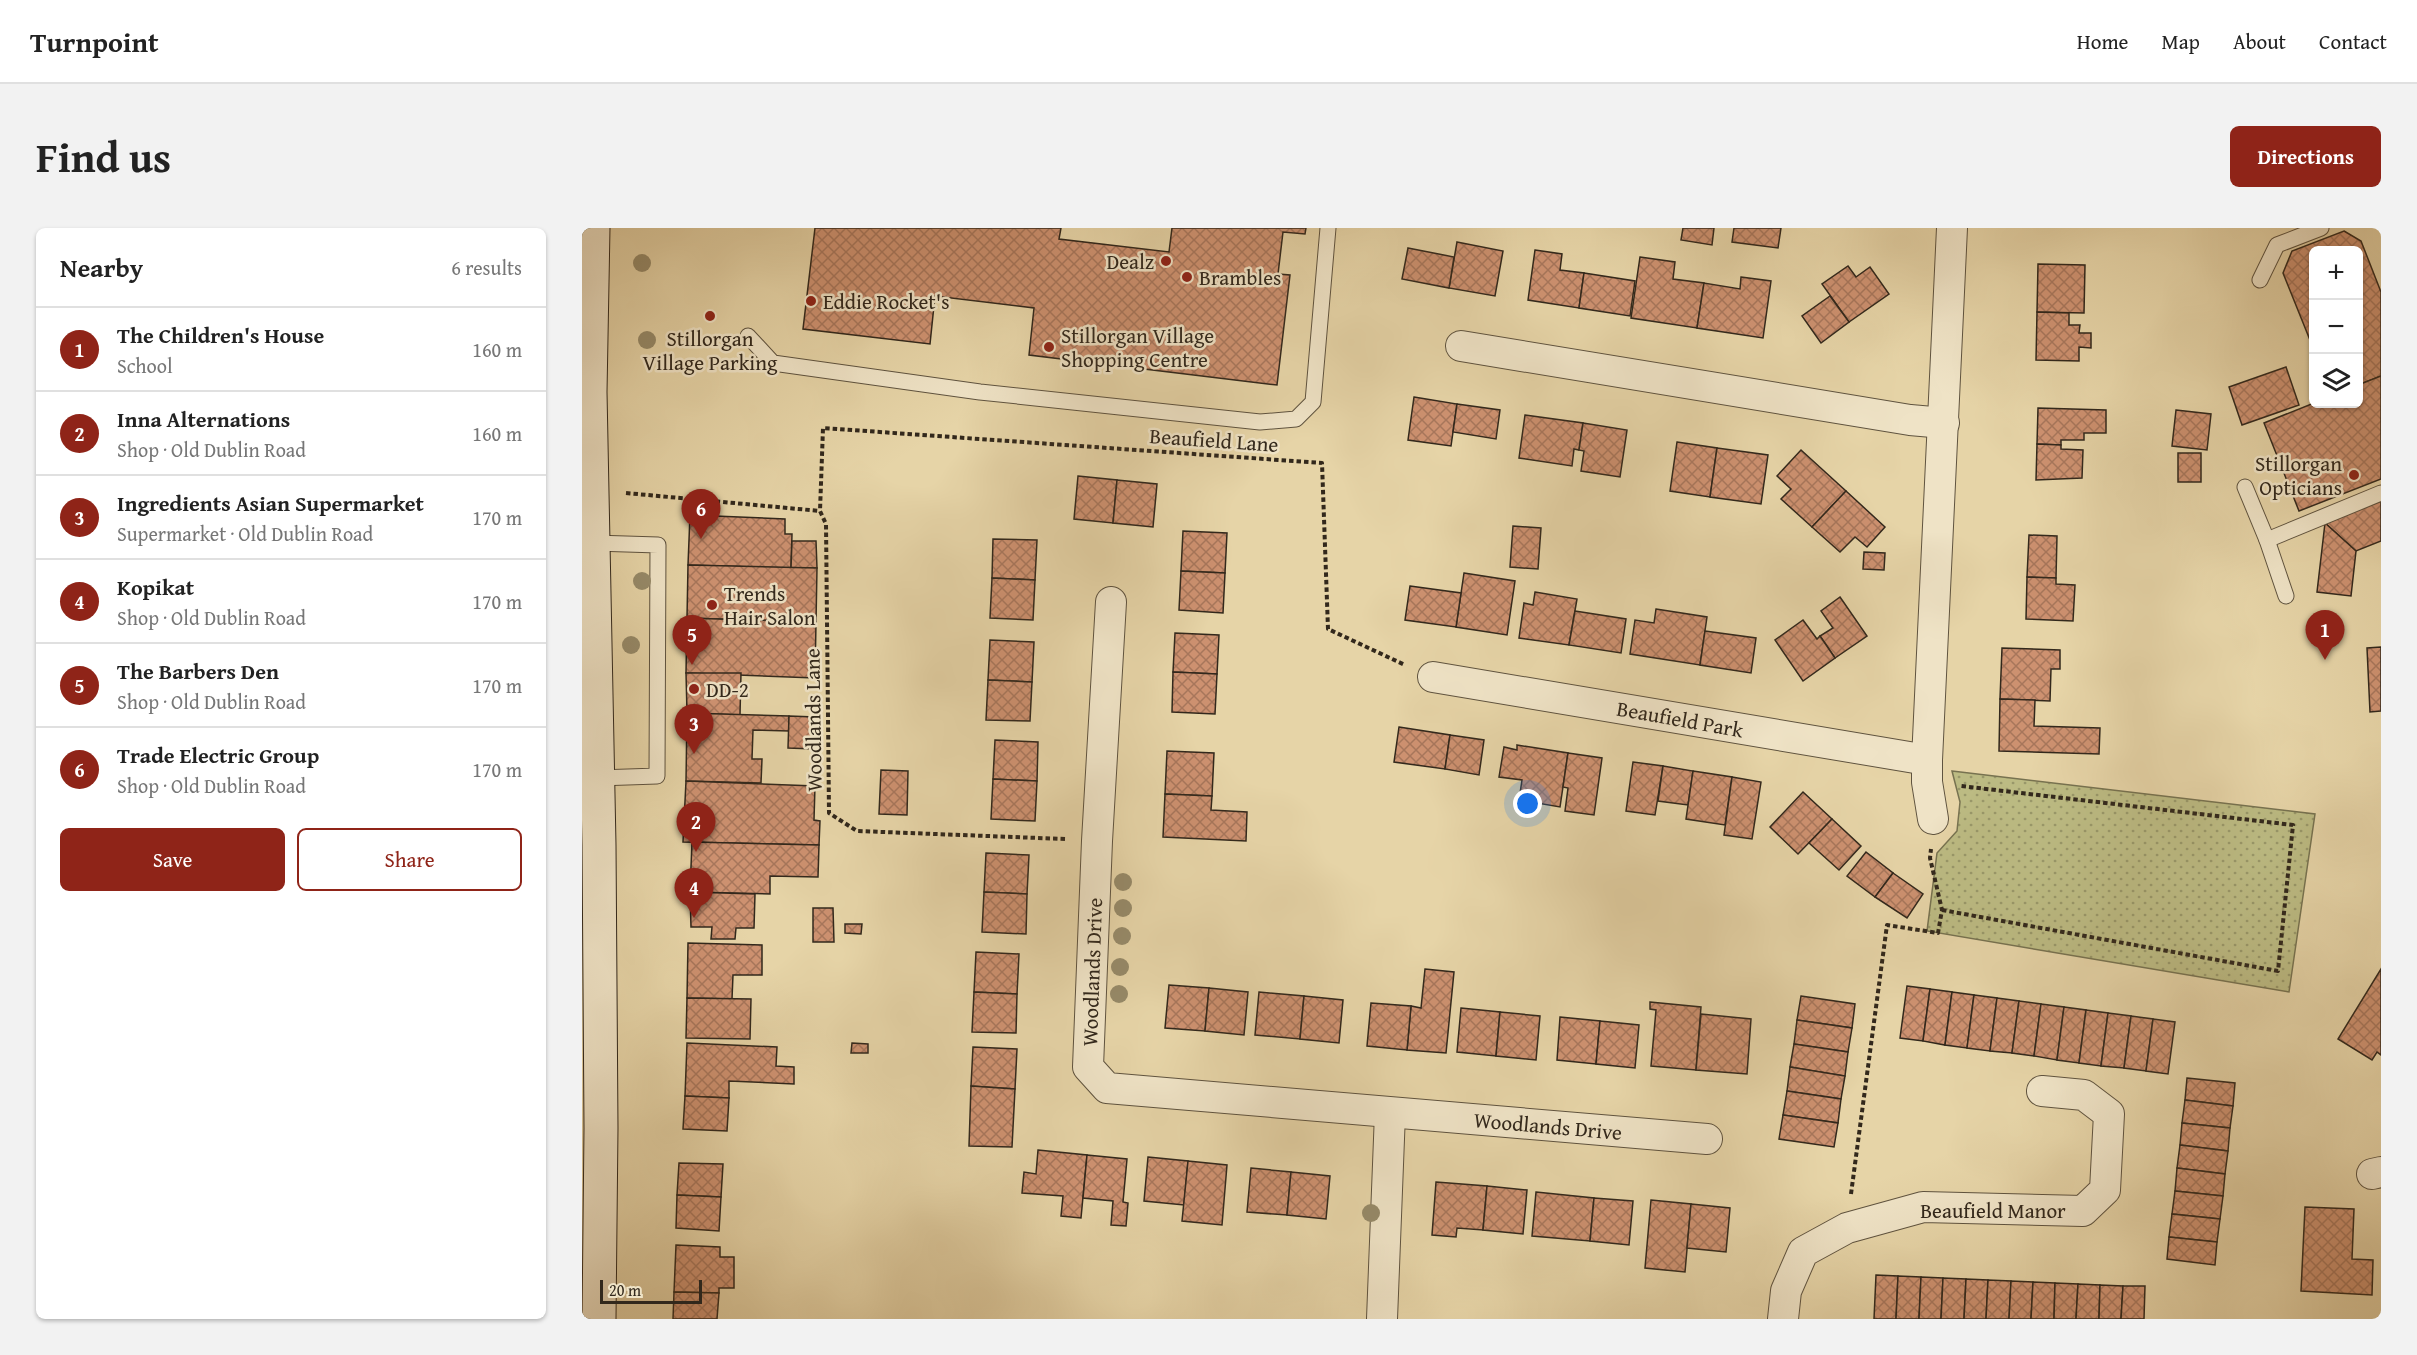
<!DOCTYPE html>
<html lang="en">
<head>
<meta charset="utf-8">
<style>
	body { margin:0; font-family:"Gentium Book Plus",serif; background:#f2f2f2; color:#222 }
	.controls { position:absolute; right:18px; top:18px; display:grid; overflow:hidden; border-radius:9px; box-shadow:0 2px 4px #0004 }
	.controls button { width:54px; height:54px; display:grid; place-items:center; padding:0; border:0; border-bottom:2px solid #e0e0e0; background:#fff; color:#222; font:30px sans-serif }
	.scale { position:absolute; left:18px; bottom:15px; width:102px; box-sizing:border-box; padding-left:6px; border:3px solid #32281c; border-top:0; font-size:16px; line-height:21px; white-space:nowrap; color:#32281c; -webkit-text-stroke:4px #efe3c6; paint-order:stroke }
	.you { position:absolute; left:946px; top:576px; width:21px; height:21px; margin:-15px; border:4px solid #fff; border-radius:50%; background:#1a73e8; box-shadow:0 0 0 9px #1a73e833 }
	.badge { display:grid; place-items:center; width:39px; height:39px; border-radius:50%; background:#8f2418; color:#fff; font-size:20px; font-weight:700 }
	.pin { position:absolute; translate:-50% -50px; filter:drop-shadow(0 2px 3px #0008) }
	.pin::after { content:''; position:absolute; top:32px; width:21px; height:18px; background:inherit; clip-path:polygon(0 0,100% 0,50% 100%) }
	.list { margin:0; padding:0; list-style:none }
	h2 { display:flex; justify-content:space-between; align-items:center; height:78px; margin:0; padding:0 24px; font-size:26px }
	h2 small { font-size:20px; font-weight:400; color:#767676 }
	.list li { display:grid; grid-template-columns:39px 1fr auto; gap:18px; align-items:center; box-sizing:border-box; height:84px; padding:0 24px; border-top:2px solid #e0e0e0 }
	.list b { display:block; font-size:22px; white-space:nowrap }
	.list p { margin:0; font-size:20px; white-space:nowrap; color:#767676 }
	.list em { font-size:20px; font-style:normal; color:#767676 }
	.actions { display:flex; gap:12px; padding:18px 24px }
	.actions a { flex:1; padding:14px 0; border:2px solid #8f2418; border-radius:9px; text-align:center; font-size:21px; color:#8f2418 }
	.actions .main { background:#8f2418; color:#fff }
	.icon { flex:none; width:33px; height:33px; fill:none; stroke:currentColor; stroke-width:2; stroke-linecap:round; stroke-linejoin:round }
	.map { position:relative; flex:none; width:1799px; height:1091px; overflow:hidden; border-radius:9px }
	header { display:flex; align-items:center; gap:36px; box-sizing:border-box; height:84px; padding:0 30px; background:#fff; border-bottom:2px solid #e0e0e0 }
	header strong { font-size:28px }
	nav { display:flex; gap:33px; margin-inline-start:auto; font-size:21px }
	.intro { display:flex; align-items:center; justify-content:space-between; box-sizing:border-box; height:144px; padding:0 36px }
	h1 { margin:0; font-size:42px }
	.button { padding:15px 27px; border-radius:9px; background:#8f2418; color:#fff; font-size:21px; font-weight:700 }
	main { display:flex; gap:36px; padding:0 36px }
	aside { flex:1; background:#fff; border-radius:9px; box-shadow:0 2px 4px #0004 }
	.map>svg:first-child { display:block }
	.park { fill:url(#park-dots); stroke:#777250; stroke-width:1.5 }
	.building { fill:url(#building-cross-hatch); stroke:#32281c; stroke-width:1.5 }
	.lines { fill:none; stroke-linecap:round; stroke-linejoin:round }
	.lane-casing { stroke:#5f533f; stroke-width:17 }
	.street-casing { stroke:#5f533f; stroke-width:32 }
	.secondary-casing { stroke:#32281c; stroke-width:35 }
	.path { stroke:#32281c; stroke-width:4; stroke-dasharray:4.5 3; stroke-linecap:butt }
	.lane { stroke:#efe3c6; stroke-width:15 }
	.street { stroke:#efe3c6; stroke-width:30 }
	.secondary { stroke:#efe3c6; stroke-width:33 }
	.tree { fill:#968a69 }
	.poi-dot { fill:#8f2418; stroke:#efe3c6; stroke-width:2 }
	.labels { text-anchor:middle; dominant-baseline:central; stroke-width:5; stroke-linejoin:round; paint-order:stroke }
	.poi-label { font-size:21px; fill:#32281c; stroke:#efe3c6; text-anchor:start }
	.street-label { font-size:21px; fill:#32281c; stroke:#efe3c6 }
</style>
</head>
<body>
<header>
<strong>Turnpoint</strong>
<nav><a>Home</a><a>Map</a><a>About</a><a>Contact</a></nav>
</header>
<div class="intro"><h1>Find us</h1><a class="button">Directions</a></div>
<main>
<aside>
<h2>Nearby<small>6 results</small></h2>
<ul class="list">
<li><span class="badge">1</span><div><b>The Children's House</b><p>School</p></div><em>160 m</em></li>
<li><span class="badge">2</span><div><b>Inna Alternations</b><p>Shop · Old Dublin Road</p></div><em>160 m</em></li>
<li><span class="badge">3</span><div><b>Ingredients Asian Supermarket</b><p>Supermarket · Old Dublin Road</p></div><em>170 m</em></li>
<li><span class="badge">4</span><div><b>Kopikat</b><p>Shop · Old Dublin Road</p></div><em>170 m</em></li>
<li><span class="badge">5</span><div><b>The Barbers Den</b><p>Shop · Old Dublin Road</p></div><em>170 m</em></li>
<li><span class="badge">6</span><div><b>Trade Electric Group</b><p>Shop · Old Dublin Road</p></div><em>170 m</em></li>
</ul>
<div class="actions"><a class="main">Save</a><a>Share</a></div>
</aside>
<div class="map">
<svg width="1799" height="1091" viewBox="0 0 1799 1091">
	<defs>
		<pattern id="park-dots" width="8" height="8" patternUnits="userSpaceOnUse" patternTransform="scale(1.5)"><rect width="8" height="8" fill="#bcbb83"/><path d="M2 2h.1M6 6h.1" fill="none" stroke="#99986a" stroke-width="1.8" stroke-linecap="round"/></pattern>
		<pattern id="building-cross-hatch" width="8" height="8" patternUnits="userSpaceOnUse" patternTransform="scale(1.5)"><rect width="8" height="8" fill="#cd9170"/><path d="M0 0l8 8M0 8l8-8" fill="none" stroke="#a7765b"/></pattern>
	</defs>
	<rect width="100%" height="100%" fill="#e6d4a7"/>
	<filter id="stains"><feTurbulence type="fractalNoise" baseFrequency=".00333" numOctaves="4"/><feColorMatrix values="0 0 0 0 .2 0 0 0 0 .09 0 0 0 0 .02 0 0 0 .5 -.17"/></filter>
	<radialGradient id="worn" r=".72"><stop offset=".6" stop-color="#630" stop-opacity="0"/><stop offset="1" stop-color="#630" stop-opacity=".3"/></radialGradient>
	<polygon class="park" points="1370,543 1733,586 1707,764 1345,703 1355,625 1375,603 1378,574"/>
	<g class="building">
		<polygon points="233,0 479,0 477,11 587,24 590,0 724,0 723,6 701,4 696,46 708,47 695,157 447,127 452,80 353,68 348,116 221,101"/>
		<polygon points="1101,0 1132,0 1130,17 1099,12"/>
		<polygon points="1152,0 1199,0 1196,20 1150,14"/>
		<polygon points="1762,3 1779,13 1799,64 1799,148 1776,157 1776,22 1732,22 1732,122 1701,45 1710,23"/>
		<polygon points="875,14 921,23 913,68 867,60"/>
		<polygon points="826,20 872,29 867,60 820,51"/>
		<polygon points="953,22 980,26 978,42 1002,45 997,80 946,72"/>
		<polygon points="1058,29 1093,34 1091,51 1122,55 1115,100 1049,90"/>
		<polygon points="1456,36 1503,37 1502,85 1455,84"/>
		<polygon points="1266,38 1274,49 1288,39 1307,66 1267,94 1240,56"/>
		<polygon points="1002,45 1053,53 1048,88 997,80"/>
		<polygon points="1159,49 1189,53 1181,110 1115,100 1122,55 1158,61"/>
		<polygon points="1248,68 1267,94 1239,115 1220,88"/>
		<polygon points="1455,84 1487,85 1487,97 1498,97 1497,105 1509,105 1509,120 1497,119 1497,133 1454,132"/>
		<polygon points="1704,139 1717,177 1660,197 1647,159"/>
		<polygon points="1799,148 1799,251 1717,283 1682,195 1732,175 1776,176 1776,157"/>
		<polygon points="832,169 875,176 869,218 826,212"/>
		<polygon points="875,176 918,182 914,211 871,204"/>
		<polygon points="1456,180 1524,182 1524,205 1502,205 1502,212 1479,212 1479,217 1455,216"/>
		<polygon points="1594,182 1629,186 1625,222 1590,218"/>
		<polygon points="943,187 1001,195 997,222 992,221 990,238 937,230"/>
		<polygon points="1001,195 1045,202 1038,249 999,243 1002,223 997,222"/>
		<polygon points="1095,214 1135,220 1128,269 1088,263"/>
		<polygon points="1455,216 1479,217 1479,221 1501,222 1500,250 1454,252"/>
		<polygon points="1135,220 1186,227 1179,276 1128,269"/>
		<polygon points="1219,222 1264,263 1230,299 1199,271 1209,261 1195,248"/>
		<rect x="1596" y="225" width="23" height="29"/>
		<polygon points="496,248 535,252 531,295 492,291"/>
		<polygon points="535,252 575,256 571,299 531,295"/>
		<polygon points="1264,263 1303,299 1285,319 1273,309 1258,324 1230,299"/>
		<polygon points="1799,273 1799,313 1774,323 1743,295"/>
		<polygon points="108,287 203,291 203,306 210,306 209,340 106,337"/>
		<polygon points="1743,295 1774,323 1769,368 1735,364"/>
		<polygon points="931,298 959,300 956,341 928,339"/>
		<polygon points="601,303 645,305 643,345 599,343"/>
		<polygon points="1447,307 1475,308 1474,350 1445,349"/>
		<polygon points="411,311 455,312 453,352 410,350"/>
		<polygon points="210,313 234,313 235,340 209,340"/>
		<polygon points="1282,324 1303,325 1302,342 1281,341"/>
		<polygon points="106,337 235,340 234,394 105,390"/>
		<polygon points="599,343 643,345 641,385 597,382"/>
		<polygon points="882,345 933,353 925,407 874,399"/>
		<polygon points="1445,349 1474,350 1474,356 1493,357 1491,393 1444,391"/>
		<polygon points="410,350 453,352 451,392 408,390"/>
		<polygon points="828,358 879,365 874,399 823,392"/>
		<polygon points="953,364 995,371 987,417 937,410 942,375 951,377"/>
		<polygon points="1258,369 1285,408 1253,430 1238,408 1251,400 1239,383"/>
		<polygon points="1074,381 1125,389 1118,437 1048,426 1053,392 1072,395"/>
		<polygon points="993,383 1044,391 1039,425 987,417"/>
		<polygon points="105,390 234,394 233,450 104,445"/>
		<polygon points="1221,392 1235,411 1238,408 1253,430 1221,453 1193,412"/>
		<polygon points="1123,403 1174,410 1169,445 1118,437"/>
		<polygon points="593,405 637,407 635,446 591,444"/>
		<polygon points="408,412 452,414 450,454 406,452"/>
		<polygon points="1799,419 1799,483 1788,484 1785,420"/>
		<polygon points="1420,420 1478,422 1478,441 1469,441 1468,473 1418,471"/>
		<polygon points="591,444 635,446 633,486 590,484"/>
		<polygon points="104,445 159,445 158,487 105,485"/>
		<polygon points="406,452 450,454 448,493 404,492"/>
		<polygon points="1418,471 1453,472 1452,498 1518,500 1517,526 1417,523"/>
		<polygon points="105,485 207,488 207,503 171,502 170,531 180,531 179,555 104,553"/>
		<polygon points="207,488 233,489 232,521 206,520"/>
		<polygon points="817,499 868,507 863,541 812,534"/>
		<polygon points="868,507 902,512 897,547 863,541"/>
		<polygon points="413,512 456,514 455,553 411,551"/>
		<polygon points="935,517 986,525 978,579 937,572 940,552 917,549 922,519 935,522"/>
		<polygon points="585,523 632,525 630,568 583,566"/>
		<polygon points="986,525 1020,530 1012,587 983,583 986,560 981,559"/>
		<polygon points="1051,534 1081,538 1073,587 1044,583"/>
		<polygon points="1081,538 1111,543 1106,577 1076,573"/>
		<polygon points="299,542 326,543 325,587 297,586"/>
		<polygon points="1111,543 1150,549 1143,597 1104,591"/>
		<polygon points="1150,549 1179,554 1170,611 1142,607"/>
		<polygon points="411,551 455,553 453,593 409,591"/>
		<polygon points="104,553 233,558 232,592 238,593 237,617 101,614"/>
		<polygon points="1221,564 1250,591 1216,626 1188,599"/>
		<polygon points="583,566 630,568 629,582 665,584 664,613 581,609"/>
		<polygon points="1250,591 1279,618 1257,642 1227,615"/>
		<polygon points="110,614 237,617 236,649 188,648 188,666 108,664"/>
		<polygon points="1284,624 1311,645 1293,669 1265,648"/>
		<polygon points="404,625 447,627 445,666 402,664"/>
		<polygon points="1311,645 1341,666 1325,690 1293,669"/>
		<polygon points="108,664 173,666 172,700 154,700 153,711 129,711 130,699 109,699"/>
		<polygon points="402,664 445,666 444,706 400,704"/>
		<polygon points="231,680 251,680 252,714 231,714"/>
		<polygon points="263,696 280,696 279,706 263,705"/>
		<polygon points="106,715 180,717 180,747 151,747 150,771 105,770"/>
		<polygon points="394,724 437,726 435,766 392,764"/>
		<polygon points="843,741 872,744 864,825 825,822 829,778 839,780"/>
		<polygon points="1799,741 1799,827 1795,824 1790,832 1756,811"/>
		<polygon points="587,757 627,760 623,803 583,800"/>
		<polygon points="1325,758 1348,761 1341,813 1318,810"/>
		<polygon points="627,760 666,764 662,807 623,803"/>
		<polygon points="1348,761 1370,764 1363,817 1341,813"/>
		<polygon points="392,764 435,766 434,805 390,804"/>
		<polygon points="677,764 722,768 718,811 673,807"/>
		<polygon points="1370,764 1392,767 1385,820 1363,817"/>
		<polygon points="1392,767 1415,770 1408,823 1385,820"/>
		<polygon points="722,768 761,772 757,815 718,811"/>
		<polygon points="1219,768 1273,776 1270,800 1215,792"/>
		<polygon points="105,770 169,771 168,811 104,810"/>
		<polygon points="1415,770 1437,773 1430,825 1408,823"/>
		<polygon points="1437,773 1459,776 1452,828 1430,825"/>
		<polygon points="1068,774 1119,779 1114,842 1069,838 1074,782 1068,781"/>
		<polygon points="789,775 829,778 825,822 785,818"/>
		<polygon points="1459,776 1482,779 1475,832 1452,828"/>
		<polygon points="1482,779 1504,782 1497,835 1475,832"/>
		<polygon points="879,780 918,784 914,828 875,824"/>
		<polygon points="1504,782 1526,785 1519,838 1497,835"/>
		<polygon points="918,784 958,788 954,832 914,828"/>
		<polygon points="1526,785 1549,788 1542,840 1519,838"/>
		<polygon points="1119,786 1169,791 1165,846 1114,842"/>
		<polygon points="1549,788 1571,791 1564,843 1542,840"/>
		<polygon points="978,789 1018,793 1014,836 975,832"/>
		<polygon points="1571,791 1593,794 1586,846 1564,843"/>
		<polygon points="1215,792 1270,800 1266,824 1212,816"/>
		<polygon points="1018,793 1057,797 1053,840 1014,836"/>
		<polygon points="105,815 195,819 194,838 212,839 212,856 147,853 147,870 103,868"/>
		<polygon points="270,815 286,816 286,825 269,825"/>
		<polygon points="1212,816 1266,824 1263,848 1208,839"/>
		<polygon points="391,819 435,821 433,861 389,858"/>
		<polygon points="1208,839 1263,848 1259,871 1205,863"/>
		<polygon points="1605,850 1653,855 1651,878 1603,872"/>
		<polygon points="389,858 433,861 430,919 387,918"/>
		<polygon points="1205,863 1259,871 1256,895 1201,887"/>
		<polygon points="103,868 147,870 145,903 101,901"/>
		<polygon points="1603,872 1651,878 1648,900 1600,895"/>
		<polygon points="1201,887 1256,895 1252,919 1197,911"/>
		<polygon points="1600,895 1648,900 1646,923 1598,917"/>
		<polygon points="1598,917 1646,923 1643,946 1595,940"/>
		<polygon points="456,922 505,927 499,990 479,988 481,968 440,965 442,944 454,946"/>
		<polygon points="505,927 545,931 541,974 546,975 544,998 529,997 531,973 501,970"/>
		<polygon points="566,929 606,933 602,977 562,973"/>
		<polygon points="606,933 645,937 640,997 600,993"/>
		<polygon points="97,935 141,936 139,969 95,967"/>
		<polygon points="669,940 709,944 705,987 665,984"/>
		<polygon points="1595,940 1643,946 1641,968 1593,963"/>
		<polygon points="709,944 748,948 744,991 705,987"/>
		<polygon points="854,954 905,958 901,1002 875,1000 874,1009 850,1007"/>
		<polygon points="905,958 945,962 941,1006 901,1002"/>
		<polygon points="1593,963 1641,968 1638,991 1590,986"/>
		<polygon points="954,964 1012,970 1008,1013 950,1008"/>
		<polygon points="95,967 139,969 137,1003 94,1000"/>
		<polygon points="1012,970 1051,973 1047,1017 1008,1013"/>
		<polygon points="1069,972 1109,976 1103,1044 1063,1040"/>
		<polygon points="1109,976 1148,980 1144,1024 1105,1020"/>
		<polygon points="1723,979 1772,981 1770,1031 1791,1032 1790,1067 1719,1063"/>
		<polygon points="1590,986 1638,991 1635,1014 1587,1009"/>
		<polygon points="1587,1009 1635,1014 1633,1037 1585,1031"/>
		<polygon points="94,1017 138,1019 138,1029 152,1029 152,1060 137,1060 137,1065 92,1064"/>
		<polygon points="1294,1047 1316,1048 1314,1091 1292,1091"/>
		<polygon points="1316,1048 1339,1049 1337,1091 1314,1091"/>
		<polygon points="1339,1049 1361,1050 1359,1091 1337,1091"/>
		<polygon points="1361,1050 1384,1051 1382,1091 1359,1091"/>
		<polygon points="1384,1051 1406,1052 1404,1091 1382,1091"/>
		<polygon points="1406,1052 1429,1053 1427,1091 1404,1091"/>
		<polygon points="1429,1053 1451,1054 1449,1091 1427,1091"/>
		<polygon points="1451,1054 1473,1055 1472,1091 1449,1091"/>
		<polygon points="1473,1055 1496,1056 1494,1091 1472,1091"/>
		<polygon points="1496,1056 1518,1057 1517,1091 1494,1091"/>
		<polygon points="1518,1057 1541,1058 1539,1091 1517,1091"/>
		<polygon points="1541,1058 1563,1058 1562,1091 1539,1091"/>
		<polygon points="92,1064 137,1065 135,1091 91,1091"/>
	</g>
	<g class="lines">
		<g class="lane-casing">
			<g id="lane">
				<polyline points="1678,52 1695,17 1739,0"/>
				<polyline points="166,108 191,135 398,164 678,194 714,191 731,174 746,0"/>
				<polyline points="1663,259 1685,312 1799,265"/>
				<polyline points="1685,312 1704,368"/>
				<polyline points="12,315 76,317 75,548 16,550"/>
			</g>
		</g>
		<g class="street-casing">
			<g id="street">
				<polyline points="879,118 1328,192 1362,195"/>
				<polyline points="529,374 515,613 506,839 525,860 1125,911"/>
				<polyline points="851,449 1345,532"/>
				<polyline points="1351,591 1345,554 1345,532 1370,0"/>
				<polyline points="1790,946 1799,944"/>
				<polyline points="800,1091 808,885"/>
				<polyline points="1201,1091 1204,1063 1221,1024 1265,1000 1341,979 1501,983 1523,962 1527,886 1502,867 1460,863"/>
			</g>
		</g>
		<g class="secondary-casing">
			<polyline id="secondary" points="11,0 8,164 17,617 19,900 17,1091"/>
		</g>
		<g class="path">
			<polyline points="44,265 238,283"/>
			<polyline points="483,611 275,603 247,585 244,296 238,283 241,200 740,235 746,401 823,437"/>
			<polyline points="1360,682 1696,743 1711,597 1379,558"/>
			<polyline points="1269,966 1305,697 1356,705 1360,682 1348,630 1349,621"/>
		</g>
		<use href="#lane" class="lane"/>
		<use href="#street" class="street"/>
		<use href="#secondary" class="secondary"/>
	</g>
	<g class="tree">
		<circle cx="60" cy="35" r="9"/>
		<circle cx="65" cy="112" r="9"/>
		<circle cx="60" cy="353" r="9"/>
		<circle cx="49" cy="417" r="9"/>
		<circle cx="541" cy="654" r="9"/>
		<circle cx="541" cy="680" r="9"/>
		<circle cx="540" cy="708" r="9"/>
		<circle cx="538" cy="739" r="9"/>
		<circle cx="537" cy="766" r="9"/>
		<circle cx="789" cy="985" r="9"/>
	</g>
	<g class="poi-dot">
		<circle cx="584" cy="33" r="6"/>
		<circle cx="605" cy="49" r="6"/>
		<circle cx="229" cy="73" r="6"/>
		<circle cx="128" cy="88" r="6"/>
		<circle cx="467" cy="119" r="6"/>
		<circle cx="1772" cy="247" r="6"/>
		<circle cx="130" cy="377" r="6"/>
		<circle cx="112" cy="461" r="6"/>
	</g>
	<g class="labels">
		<g class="poi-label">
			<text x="572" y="33" text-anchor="end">Dealz</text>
			<text x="617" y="49">Brambles</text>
			<text x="241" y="73">Eddie Rocket's</text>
			<text x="479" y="107">Stillorgan Village<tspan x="479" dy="24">Shopping Centre</tspan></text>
			<text x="128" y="110" text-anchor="middle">Stillorgan<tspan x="128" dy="24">Village Parking</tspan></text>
			<text x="1760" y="235" text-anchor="end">Stillorgan<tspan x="1760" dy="24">Opticians</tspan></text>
			<text x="142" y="365">Trends<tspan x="142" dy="24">Hair Salon</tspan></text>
			<text x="124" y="461">DD-2</text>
		</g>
		<g class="street-label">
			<text transform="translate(632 212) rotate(4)">Beaufield Lane</text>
			<text transform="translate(1098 491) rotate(10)">Beaufield Park</text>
			<text transform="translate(231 492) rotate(-91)">Woodlands Lane</text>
			<text transform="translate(510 744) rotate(-88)">Woodlands Drive</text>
			<text transform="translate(966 898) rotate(5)">Woodlands Drive</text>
			<text x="1411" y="982">Beaufield Manor</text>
		</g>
	</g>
	<rect width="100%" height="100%" filter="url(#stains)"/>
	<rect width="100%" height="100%" fill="url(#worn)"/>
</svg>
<div class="controls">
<button>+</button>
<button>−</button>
<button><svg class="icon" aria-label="layers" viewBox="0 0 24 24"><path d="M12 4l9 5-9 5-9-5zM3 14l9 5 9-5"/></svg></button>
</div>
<div class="scale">20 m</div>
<div class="you"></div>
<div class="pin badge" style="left:1743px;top:432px">1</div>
<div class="pin badge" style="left:114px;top:624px">2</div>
<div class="pin badge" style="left:112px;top:526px">3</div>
<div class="pin badge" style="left:112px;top:690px">4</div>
<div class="pin badge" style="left:110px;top:437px">5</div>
<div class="pin badge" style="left:119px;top:311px">6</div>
</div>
</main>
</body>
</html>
